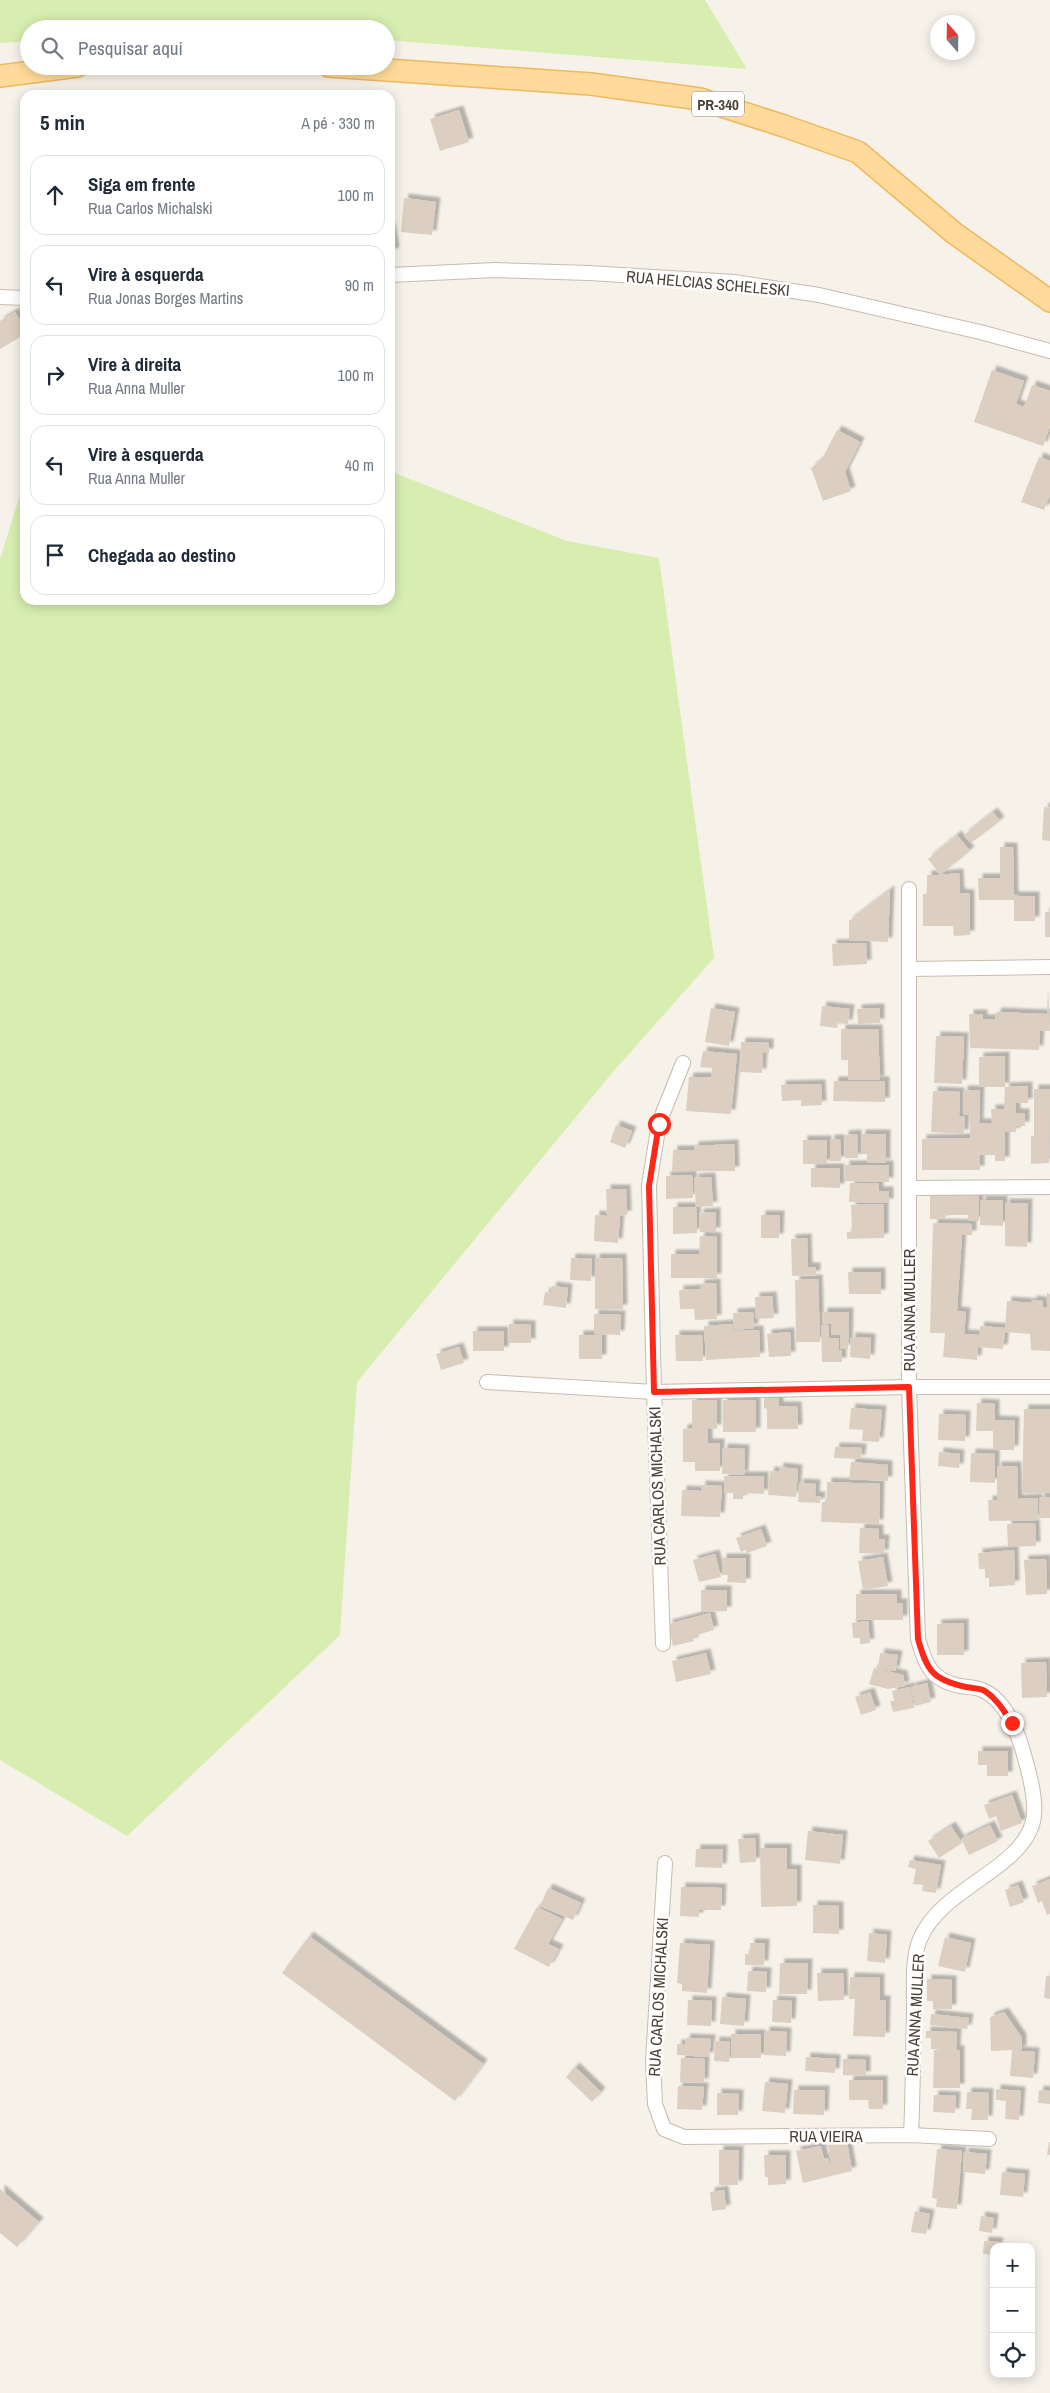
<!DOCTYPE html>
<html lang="pt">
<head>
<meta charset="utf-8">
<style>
	body { margin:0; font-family:"Archivo Narrow",sans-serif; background:#f2f2f3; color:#1f2937 }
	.controls { position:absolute; right:15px; bottom:15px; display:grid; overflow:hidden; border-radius:10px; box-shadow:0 2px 12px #0003 }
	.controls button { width:45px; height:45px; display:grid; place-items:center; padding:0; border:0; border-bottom:1px solid #e0e1e3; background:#fff; color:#1f2937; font:25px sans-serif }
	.compass { position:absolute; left:930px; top:15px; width:45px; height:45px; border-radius:50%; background:#fff; box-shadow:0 2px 12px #0003; rotate:340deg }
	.stop { position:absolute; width:15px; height:15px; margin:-11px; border:4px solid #ff2818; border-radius:50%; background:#fff }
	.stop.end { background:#ff2818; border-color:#fff; box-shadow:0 1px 5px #0008 }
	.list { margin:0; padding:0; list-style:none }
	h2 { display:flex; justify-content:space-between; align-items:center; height:65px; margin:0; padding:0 20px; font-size:21px }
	h2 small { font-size:16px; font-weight:400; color:#747a83 }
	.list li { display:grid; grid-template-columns:32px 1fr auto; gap:15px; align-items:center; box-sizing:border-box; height:80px; margin:0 10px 10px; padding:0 10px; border:1px solid #e0e1e3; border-radius:15px }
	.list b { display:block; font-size:19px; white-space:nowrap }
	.list p { margin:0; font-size:16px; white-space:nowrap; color:#747a83 }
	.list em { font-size:16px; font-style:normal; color:#747a83 }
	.icon { flex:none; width:28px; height:28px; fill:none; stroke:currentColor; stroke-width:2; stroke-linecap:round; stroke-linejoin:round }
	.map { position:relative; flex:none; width:1050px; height:2393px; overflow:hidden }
	.search { position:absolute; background:#fff; box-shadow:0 2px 12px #0003; left:20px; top:20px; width:375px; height:55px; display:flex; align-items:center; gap:12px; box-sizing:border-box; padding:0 18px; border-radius:28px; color:#747a83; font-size:19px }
	.panel { position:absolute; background:#fff; box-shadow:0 2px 12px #0003; left:20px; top:90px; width:375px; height:515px; border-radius:15px }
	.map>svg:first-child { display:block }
	.green { fill:#d7eeb0 }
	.building { fill:#dccfc1; filter:url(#shadow) }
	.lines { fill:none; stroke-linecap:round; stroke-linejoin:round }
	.minor-casing { stroke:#c6bcae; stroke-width:16 }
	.primary-casing { stroke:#efb85f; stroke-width:24 }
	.minor { stroke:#fff; stroke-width:14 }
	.primary { stroke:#ffda9a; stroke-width:21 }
	.route { stroke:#ff2818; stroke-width:6 }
	.labels { text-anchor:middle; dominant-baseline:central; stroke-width:5; stroke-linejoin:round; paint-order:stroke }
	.shield { fill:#fff; stroke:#817b73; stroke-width:1 }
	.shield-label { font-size:15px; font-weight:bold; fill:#4b4237 }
	.street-label { font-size:16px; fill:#4b4237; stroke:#fff }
</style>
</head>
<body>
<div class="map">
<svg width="1050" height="2393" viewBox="0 0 1050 2393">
	<defs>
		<filter id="shadow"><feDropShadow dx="4.5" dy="-4.5" stdDeviation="1" flood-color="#0004"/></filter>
	</defs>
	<rect width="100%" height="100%" fill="#f6f2ea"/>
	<g class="green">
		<polygon points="0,0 705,0 747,69 386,40 386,29 29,29 29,41 0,43"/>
		<polygon points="390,471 567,541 659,558 714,958 613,1072 357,1382 340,1635 127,1836 0,1760 0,559 25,479 25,600 390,600"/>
	</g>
	<g class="building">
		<polygon points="459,110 469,142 440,151 430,119"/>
		<polygon points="404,198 436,202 432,235 401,232"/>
		<polygon points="391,227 395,252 390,253 390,228"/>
		<polygon points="15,312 25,328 25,334 0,349 0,321"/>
		<polygon points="992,370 1024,381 1016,404 1024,407 1032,385 1050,391 1050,426 1043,446 974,422"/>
		<polygon points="837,430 860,442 845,472 851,491 823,501 811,468 822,459"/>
		<polygon points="1039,457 1050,461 1050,495 1044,510 1021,502"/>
		<polygon points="1044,807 1050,808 1050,841 1042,840"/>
		<polygon points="993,812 1000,821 971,843 964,835"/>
		<polygon points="957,835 970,851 940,875 959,873 960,893 970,894 970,935 954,936 953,926 923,926 923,894 927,894 927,875 940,875 928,859"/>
		<polygon points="1000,847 1013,847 1014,896 1035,896 1035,921 1014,921 1014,900 979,900 978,878 1000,878"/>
		<polygon points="890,890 888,942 849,940 849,921"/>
		<rect x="1045" y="912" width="5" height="25"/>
		<polygon points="866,943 867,964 833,966 832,944"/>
		<polygon points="1048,988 1050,1031 1040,1031 1039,1050 970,1048 969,1014 983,1014 983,1019 995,1019 997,1012 1047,1014"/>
		<polygon points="822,1006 850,1009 848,1024 838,1023 837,1028 820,1026"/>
		<polygon points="711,1008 735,1012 729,1046 705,1042"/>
		<polygon points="880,1008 880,1023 858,1024 857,1009"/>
		<polygon points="841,1029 878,1029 880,1080 848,1080 848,1060 841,1060"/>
		<polygon points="936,1036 964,1037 962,1084 934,1083"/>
		<polygon points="741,1042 769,1043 769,1053 763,1053 762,1073 740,1072"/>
		<polygon points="703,1051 737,1054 731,1114 686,1111 689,1077 711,1077 712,1068 700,1067"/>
		<polygon points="1005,1056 1005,1087 1028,1086 1028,1103 1016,1103 1016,1113 1025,1113 1025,1126 1016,1126 1016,1132 1005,1132 1005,1161 995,1161 995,1155 980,1155 980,1170 922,1170 922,1139 970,1138 970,1115 963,1115 963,1090 980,1090 979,1123 992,1123 991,1109 1004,1109 1005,1087 979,1087 979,1057"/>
		<polygon points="834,1081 885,1081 885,1102 833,1101"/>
		<polygon points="821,1084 822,1105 801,1106 801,1100 782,1101 781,1085"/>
		<polygon points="1034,1089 1050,1089 1049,1163 1031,1164 1031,1136 1034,1136"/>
		<polygon points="933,1091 960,1092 959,1116 965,1117 964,1134 931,1132"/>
		<polygon points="616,1125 632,1131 625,1148 610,1142"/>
		<polygon points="857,1134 858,1158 845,1158 844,1135"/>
		<polygon points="861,1134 886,1134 886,1163 867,1163 867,1154 861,1154"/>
		<polygon points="830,1139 840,1139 841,1161 830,1161"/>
		<rect x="803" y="1140" width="24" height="24"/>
		<polygon points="734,1144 735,1171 672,1171 673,1150 694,1150 694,1146"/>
		<polygon points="845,1165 889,1165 889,1182 844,1181"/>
		<polygon points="811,1168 840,1168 840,1188 811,1187"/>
		<polygon points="692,1175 693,1198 666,1199 666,1176"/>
		<polygon points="711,1177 713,1206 696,1207 694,1178"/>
		<polygon points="850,1183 879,1183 879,1191 889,1191 889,1203 849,1202"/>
		<polygon points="606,1189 626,1189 627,1215 612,1216 620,1216 618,1243 594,1241 595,1215 607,1216"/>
		<polygon points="930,1193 979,1193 979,1221 968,1221 968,1215 946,1215 945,1219 930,1219"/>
		<polygon points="981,1200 1003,1200 1003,1226 980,1225"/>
		<polygon points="1005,1203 1028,1203 1027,1247 1005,1246"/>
		<polygon points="884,1204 884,1238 847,1239 847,1232 852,1232 851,1205"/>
		<polygon points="673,1207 696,1207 697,1233 673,1234"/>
		<polygon points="716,1212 716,1232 700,1232 699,1213"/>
		<polygon points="761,1215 780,1215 779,1238 761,1238"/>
		<polygon points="933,1223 972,1224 972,1235 962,1235 957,1311 966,1312 964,1334 979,1335 980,1326 1005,1328 1007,1301 1033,1303 1031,1300 1043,1301 1043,1307 1047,1307 1047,1293 1050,1294 1050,1351 1031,1350 1030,1334 1005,1332 1003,1349 978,1347 977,1360 943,1357 945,1333 930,1333"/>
		<polygon points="700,1236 717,1237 717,1278 671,1278 671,1254 699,1254"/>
		<polygon points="807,1238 808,1267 816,1267 816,1275 792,1276 791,1239"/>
		<polygon points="571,1258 592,1259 591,1281 570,1280"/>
		<polygon points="595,1258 622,1258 623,1309 595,1309"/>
		<polygon points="848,1272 881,1272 881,1294 849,1294"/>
		<polygon points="818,1279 820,1342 796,1342 795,1280"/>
		<polygon points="716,1283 717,1319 695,1320 694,1309 680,1309 679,1290 700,1289 700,1284"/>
		<polygon points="552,1286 568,1288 566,1308 543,1305 545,1292 551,1293"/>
		<polygon points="772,1296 774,1318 756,1319 755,1297"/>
		<polygon points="753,1312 754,1328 734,1330 733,1313"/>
		<polygon points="823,1312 849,1312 848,1349 840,1349 841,1335 831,1335 832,1324 822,1323"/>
		<polygon points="594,1314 621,1315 620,1335 594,1334"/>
		<polygon points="509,1324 531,1325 531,1343 508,1343"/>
		<polygon points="732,1324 733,1331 759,1330 760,1357 706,1360 704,1326"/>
		<polygon points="821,1325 829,1325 829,1338 839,1338 839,1350 842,1350 842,1362 822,1362"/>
		<rect x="473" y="1331" width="31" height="20"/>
		<polygon points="790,1332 791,1356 769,1357 767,1334"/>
		<rect x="579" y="1335" width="23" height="24"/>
		<polygon points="675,1335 702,1335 703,1361 676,1361"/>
		<polygon points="851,1337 871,1338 870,1359 850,1357"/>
		<polygon points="459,1347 464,1363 441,1370 436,1354"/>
		<polygon points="764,1398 779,1398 779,1406 797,1406 798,1429 767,1429 767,1409 764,1408"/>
		<polygon points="692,1400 717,1400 717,1429 708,1428 708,1443 720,1443 720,1471 695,1471 695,1462 683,1462 683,1429 692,1428"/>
		<rect x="723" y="1400" width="33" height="32"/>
		<polygon points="977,1403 995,1404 995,1420 1015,1421 1014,1450 993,1450 993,1431 976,1431"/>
		<polygon points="851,1408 882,1410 879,1442 862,1441 863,1430 849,1429"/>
		<polygon points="1024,1409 1050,1409 1050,1493 1022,1493"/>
		<polygon points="939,1414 966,1415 965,1441 938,1440"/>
		<polygon points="835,1447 862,1448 861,1459 834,1458"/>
		<polygon points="723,1448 745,1449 744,1475 722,1474"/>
		<polygon points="939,1452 960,1454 959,1468 938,1466"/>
		<polygon points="971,1453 995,1454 995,1483 970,1482"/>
		<polygon points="851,1462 888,1465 888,1481 849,1479"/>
		<polygon points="997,1466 1017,1466 1018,1499 1038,1498 1038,1520 989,1521 988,1500 997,1500"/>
		<polygon points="779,1467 798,1469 796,1497 768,1495 770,1471 779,1472"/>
		<polygon points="724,1476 764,1476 764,1494 743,1493 743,1499 733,1499 733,1493 724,1493"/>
		<polygon points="827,1482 880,1484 879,1524 821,1522 822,1502 827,1502"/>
		<polygon points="799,1483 816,1484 815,1496 821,1496 820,1503 798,1502"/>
		<polygon points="701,1485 722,1486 720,1517 681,1516 682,1490 701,1491"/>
		<polygon points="1040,1497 1050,1497 1050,1518 1039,1518"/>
		<polygon points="1035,1523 1036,1546 1008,1547 1007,1524"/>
		<polygon points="860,1528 879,1529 879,1539 885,1539 884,1554 859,1553"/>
		<polygon points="761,1529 767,1546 747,1553 746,1550 741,1552 736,1538"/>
		<polygon points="1014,1550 1015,1585 989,1587 989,1578 985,1578 985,1569 979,1569 978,1553"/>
		<polygon points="715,1554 721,1577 699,1582 693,1560"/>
		<polygon points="883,1557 888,1586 863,1590 858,1561"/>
		<polygon points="722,1558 746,1558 746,1583 727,1582 728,1575 722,1575"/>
		<polygon points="1046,1559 1047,1594 1026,1595 1024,1560"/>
		<polygon points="701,1590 727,1590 727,1611 701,1612"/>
		<polygon points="856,1594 897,1594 897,1603 903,1603 903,1620 856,1620"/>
		<polygon points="710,1613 714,1630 693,1636 694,1641 673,1646 668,1624"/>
		<polygon points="868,1621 870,1643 860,1644 860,1638 853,1638 852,1623"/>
		<polygon points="964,1623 964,1655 937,1655 937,1624"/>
		<polygon points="706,1653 711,1674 676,1682 672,1661"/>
		<polygon points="880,1653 898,1655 895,1671 878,1669 903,1675 905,1686 888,1689 869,1684 874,1668 878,1669"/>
		<polygon points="1046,1662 1047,1697 1022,1698 1021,1663"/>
		<polygon points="927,1683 931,1702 915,1706 911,1687"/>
		<polygon points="910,1687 914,1708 893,1712 890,1701 894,1701 892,1691"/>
		<polygon points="870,1692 876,1710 861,1715 855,1697"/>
		<polygon points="978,1751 1008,1751 1008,1776 987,1776 987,1765 978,1765"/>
		<polygon points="1012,1795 1022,1823 1001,1831 996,1816 989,1819 984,1805"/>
		<polygon points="990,1825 998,1841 969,1855 961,1839"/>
		<polygon points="951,1826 962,1843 939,1858 928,1841"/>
		<polygon points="808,1831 843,1835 840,1864 805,1860"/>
		<polygon points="755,1838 756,1862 740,1863 738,1839"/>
		<polygon points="760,1848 787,1848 787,1869 797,1869 797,1906 761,1907"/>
		<polygon points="696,1849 723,1849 722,1868 695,1867"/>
		<polygon points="910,1860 941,1865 936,1893 922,1891 923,1885 913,1884 916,1869 908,1867"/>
		<polygon points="1050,1879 1050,1914 1047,1915 1042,1901 1038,1903 1032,1886"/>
		<polygon points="1018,1885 1024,1902 1010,1907 1005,1890"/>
		<polygon points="681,1887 722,1888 721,1910 699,1910 699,1917 680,1916"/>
		<polygon points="548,1888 581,1903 573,1920 540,1906"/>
		<polygon points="813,1905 839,1906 839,1934 813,1933"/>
		<polygon points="537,1907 562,1919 548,1944 559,1949 549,1967 514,1949"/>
		<polygon points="869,1933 887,1935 885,1963 867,1961"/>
		<polygon points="309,1936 483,2064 455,2101 282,1973"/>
		<polygon points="945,1937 971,1943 965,1972 938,1966"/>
		<polygon points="680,1943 710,1945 707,1993 682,1991 682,1984 677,1983"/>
		<polygon points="750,1943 765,1943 764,1965 745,1965 745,1954 750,1954"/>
		<polygon points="780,1963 808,1963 807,1994 779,1994"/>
		<polygon points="748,1971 767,1972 766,1992 747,1991"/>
		<polygon points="817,1973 843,1973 844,2000 818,2001"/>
		<polygon points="1046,1976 1050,1976 1050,1999 1044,1998"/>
		<polygon points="850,1977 880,1978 880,2000 886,2000 885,2037 853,2036 855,1999 849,1999"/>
		<polygon points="927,1979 952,1980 952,2009 933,2009 933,2001 927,2001"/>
		<polygon points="722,1997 746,1999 744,2026 720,2024"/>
		<polygon points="688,2000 712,2001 711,2026 687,2025"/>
		<polygon points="773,2000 792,2001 791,2023 772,2022"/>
		<polygon points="1004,2012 1022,2038 1022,2050 1015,2051 1035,2052 1033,2078 1010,2076 1012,2050 991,2051 990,2017"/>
		<polygon points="931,2014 969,2018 967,2029 930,2025"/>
		<polygon points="765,2031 787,2032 786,2056 764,2055"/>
		<polygon points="926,2031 957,2032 956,2050 931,2049 931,2038 926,2038"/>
		<rect x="731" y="2034" width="30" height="24"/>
		<polygon points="686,2038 711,2039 709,2057 677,2055 677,2044 685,2044"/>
		<polygon points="715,2041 730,2042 729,2062 714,2061"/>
		<polygon points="934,2050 960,2050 960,2088 933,2088"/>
		<polygon points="806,2057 836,2059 835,2073 805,2071"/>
		<polygon points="681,2058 705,2059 704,2083 680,2082"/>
		<polygon points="843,2059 866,2060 866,2076 843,2075"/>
		<polygon points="575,2067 601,2092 592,2102 566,2077"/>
		<polygon points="849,2080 883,2080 883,2109 869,2109 868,2100 849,2100"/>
		<polygon points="765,2082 788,2084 785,2113 762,2111"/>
		<polygon points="678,2086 704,2087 702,2110 677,2109"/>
		<polygon points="996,2089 1021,2091 1019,2120 1005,2119 1006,2101 996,2100"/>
		<polygon points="794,2090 825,2090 824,2115 793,2114"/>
		<polygon points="1039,2090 1050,2091 1050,2104 1038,2103"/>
		<polygon points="967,2092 989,2093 988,2120 971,2120 972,2109 966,2109"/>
		<polygon points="717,2093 739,2094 738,2115 717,2115"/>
		<polygon points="934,2095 956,2096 955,2113 933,2112"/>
		<polygon points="847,2142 852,2171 803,2183 796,2151 821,2146 824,2159 828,2158 832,2172 828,2145"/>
		<polygon points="1049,2142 1050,2142 1050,2155 1047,2155"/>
		<polygon points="937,2149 962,2151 957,2209 936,2207 937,2199 932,2198"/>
		<polygon points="719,2150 739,2150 738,2185 719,2185"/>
		<polygon points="964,2152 987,2154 985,2174 963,2172"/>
		<polygon points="764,2155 786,2155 786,2184 768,2185 768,2177 765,2177"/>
		<polygon points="1002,2172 1025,2174 1023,2197 1000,2195"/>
		<polygon points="0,2189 39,2222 17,2247 0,2233"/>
		<polygon points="724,2190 726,2209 712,2211 710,2192"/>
		<polygon points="915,2211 930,2214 926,2234 911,2232"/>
		<polygon points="981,2216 994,2218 992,2233 979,2231"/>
		<polygon points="984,2241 999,2242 998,2247 994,2247 994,2255 983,2254"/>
	</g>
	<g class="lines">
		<g class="minor-casing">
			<g id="minor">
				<polyline points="390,275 495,270 589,273 734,282 819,295 980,332 1050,351"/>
				<polyline points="0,297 25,298"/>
				<path d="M909,889V1387L918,1639C926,1666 931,1680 960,1686C967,1687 976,1687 982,1690C1007,1700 1020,1738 1026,1762C1031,1780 1038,1807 1032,1825C1017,1871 941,1889 920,1939C912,1959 914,1986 914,2007C913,2050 913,2093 911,2135"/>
				<polyline points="909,969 1050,967"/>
				<polyline points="909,1188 1050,1187"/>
				<polyline points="487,1382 654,1392 909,1387 1050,1387"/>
				<polyline points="663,1644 654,1392 649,1185 659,1123 683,1063"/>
				<polyline points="665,1863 653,2061 655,2104 664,2129 684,2137 911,2135 989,2139"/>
			</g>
		</g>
		<g class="primary-casing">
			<g id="primary">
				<polyline points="329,66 591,84 700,99 784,126 858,152 954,233 1050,301"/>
				<polyline points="0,76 78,66"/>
			</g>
		</g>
		<use href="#minor" class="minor"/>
		<use href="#primary" class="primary"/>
	</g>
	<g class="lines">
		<path class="route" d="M659,1124L649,1186L654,1392L909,1387L918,1639C927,1671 933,1680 966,1687C972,1688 980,1688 985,1691C997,1699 1004,1711 1012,1723"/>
	</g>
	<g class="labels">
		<rect class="shield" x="692" y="91.5" width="52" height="25" rx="4"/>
		<g class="shield-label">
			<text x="718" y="104">PR-340</text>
		</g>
		<g class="street-label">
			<text transform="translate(708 283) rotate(5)">RUA HELCIAS SCHELESKI</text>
			<text transform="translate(909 1310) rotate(-90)">RUA ANNA MULLER</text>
			<text transform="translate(657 1486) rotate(-92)">RUA CARLOS MICHALSKI</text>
			<text transform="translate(658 1997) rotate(-87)">RUA CARLOS MICHALSKI</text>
			<text transform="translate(915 2015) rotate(-87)">RUA ANNA MULLER</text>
			<text x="826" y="2136">RUA VIEIRA</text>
		</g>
	</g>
</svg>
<div class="controls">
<button>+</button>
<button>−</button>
<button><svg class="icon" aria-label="locate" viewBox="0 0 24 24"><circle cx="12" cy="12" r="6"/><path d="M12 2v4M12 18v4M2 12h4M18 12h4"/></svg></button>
</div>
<svg class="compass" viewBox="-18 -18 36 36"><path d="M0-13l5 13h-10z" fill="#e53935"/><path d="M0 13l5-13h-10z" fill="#747a83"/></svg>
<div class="stop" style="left:659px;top:1124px"></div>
<div class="stop end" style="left:1012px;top:1723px"></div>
<div class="search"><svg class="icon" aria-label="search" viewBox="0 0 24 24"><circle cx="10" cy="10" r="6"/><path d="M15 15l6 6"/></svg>Pesquisar aqui</div>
<section class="panel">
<h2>5 min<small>A pé · 330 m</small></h2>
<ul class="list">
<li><svg class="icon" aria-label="ahead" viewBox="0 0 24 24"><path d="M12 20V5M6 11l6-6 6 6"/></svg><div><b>Siga em frente</b><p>Rua Carlos Michalski</p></div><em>100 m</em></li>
<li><svg class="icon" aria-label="left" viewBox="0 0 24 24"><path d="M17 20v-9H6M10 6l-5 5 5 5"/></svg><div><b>Vire à esquerda</b><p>Rua Jonas Borges Martins</p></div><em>90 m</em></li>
<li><svg class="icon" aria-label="right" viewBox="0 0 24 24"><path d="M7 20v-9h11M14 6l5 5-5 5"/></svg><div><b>Vire à direita</b><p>Rua Anna Muller</p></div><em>100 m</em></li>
<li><svg class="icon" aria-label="left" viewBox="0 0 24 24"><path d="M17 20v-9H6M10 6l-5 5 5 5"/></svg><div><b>Vire à esquerda</b><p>Rua Anna Muller</p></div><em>40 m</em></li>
<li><svg class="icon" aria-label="arrive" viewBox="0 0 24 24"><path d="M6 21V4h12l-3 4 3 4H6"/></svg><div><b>Chegada ao destino</b></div></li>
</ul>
</section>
</div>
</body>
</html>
